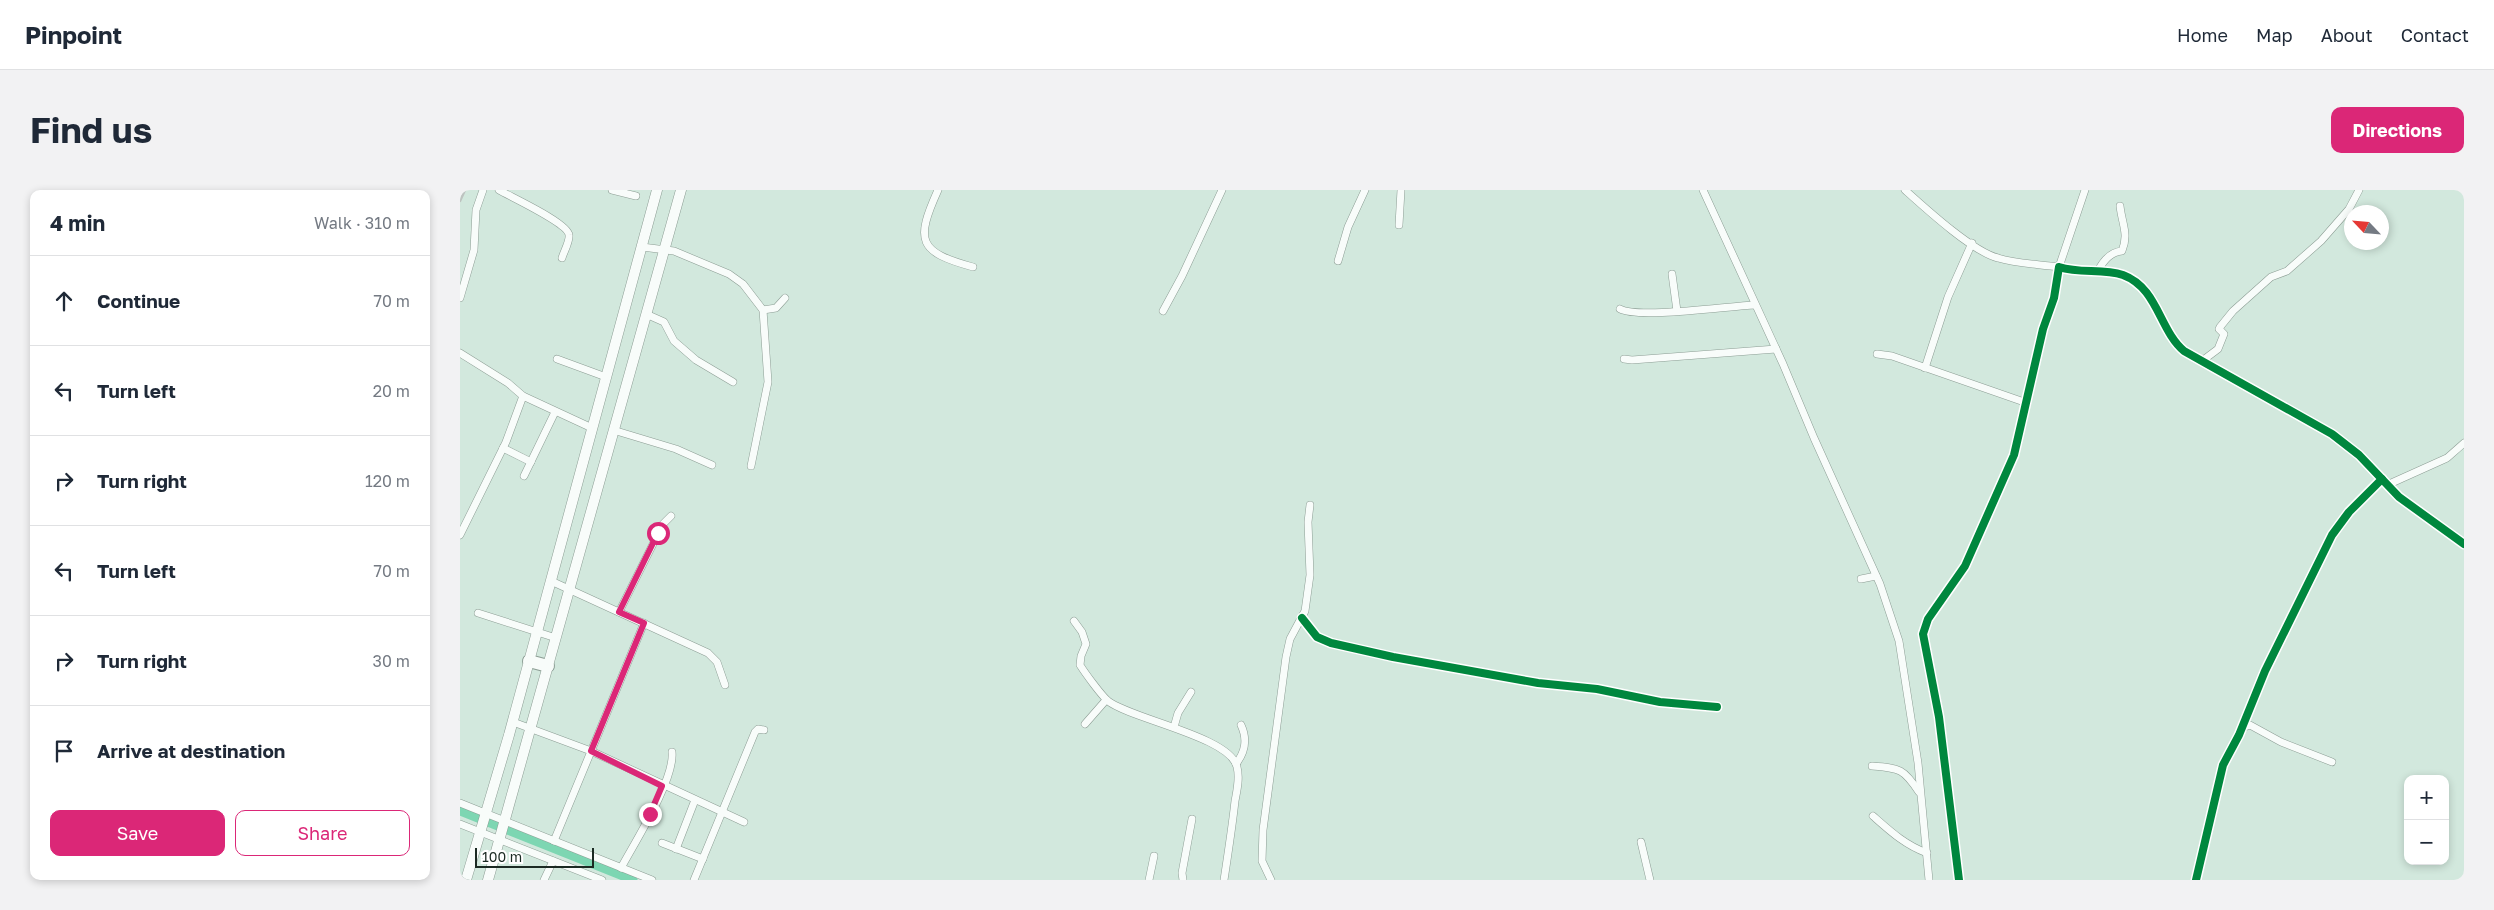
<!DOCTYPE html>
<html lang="en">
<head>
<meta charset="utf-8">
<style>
	body { margin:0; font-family:"Golos Text",sans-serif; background:#f2f2f3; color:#1f2937 }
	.controls { position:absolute; right:15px; bottom:15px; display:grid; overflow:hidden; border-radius:10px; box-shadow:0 2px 8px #0003 }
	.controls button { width:45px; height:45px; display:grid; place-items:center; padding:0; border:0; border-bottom:1px solid #e0e1e3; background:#fff; color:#1f2937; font:25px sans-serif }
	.compass { position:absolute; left:1884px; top:15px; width:45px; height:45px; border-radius:50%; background:#fff; box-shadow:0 2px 8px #0003; rotate:296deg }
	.scale { position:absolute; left:15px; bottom:12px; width:119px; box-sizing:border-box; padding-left:5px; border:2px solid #1b2a23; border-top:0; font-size:14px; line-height:18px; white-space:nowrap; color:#1b2a23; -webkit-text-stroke:4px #fff; paint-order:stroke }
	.stop { position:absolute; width:15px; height:15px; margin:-11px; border:4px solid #db2777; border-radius:50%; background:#fff }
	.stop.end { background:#db2777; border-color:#fff; box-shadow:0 1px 5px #0008 }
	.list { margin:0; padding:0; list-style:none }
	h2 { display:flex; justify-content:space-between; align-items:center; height:65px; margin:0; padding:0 20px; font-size:21px }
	h2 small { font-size:16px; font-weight:400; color:#747a83 }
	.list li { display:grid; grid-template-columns:32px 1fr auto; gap:15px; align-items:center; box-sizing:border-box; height:90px; padding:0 20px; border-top:1px solid #e0e1e3 }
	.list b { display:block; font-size:19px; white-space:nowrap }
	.list em { font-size:16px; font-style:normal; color:#747a83 }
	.actions { display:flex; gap:10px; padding:15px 20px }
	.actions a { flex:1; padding:11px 0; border:1px solid #db2777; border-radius:10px; text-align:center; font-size:18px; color:#db2777 }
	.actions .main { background:#db2777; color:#fff }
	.icon { flex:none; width:28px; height:28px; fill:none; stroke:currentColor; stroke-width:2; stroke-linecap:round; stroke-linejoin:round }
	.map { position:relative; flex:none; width:2004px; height:690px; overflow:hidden; border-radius:10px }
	header { display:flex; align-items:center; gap:30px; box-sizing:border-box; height:70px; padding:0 25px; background:#fff; border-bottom:1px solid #e0e1e3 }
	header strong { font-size:24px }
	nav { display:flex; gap:28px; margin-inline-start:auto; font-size:18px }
	.intro { display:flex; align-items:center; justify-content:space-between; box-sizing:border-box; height:120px; padding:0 30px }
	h1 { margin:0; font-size:35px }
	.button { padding:12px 22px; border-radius:10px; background:#db2777; color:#fff; font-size:18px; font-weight:700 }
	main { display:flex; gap:30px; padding:0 30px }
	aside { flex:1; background:#fff; border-radius:10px; box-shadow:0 2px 8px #0003 }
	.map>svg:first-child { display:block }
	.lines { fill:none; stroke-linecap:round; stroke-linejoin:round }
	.canal { stroke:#7dd6b2; stroke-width:9 }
	.street-casing { stroke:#8c9d94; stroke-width:8 }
	.primary-casing { stroke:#8c9d94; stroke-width:11 }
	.highway-casing { stroke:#8c9d94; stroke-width:14 }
	.street { stroke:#f8fcfa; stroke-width:7 }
	.primary { stroke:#f8fcfa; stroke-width:10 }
	.highway { stroke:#f8fcfa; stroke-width:12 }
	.rail { stroke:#bec3c0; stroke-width:2.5 }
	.cycleway-casing { stroke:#fff; stroke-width:11 }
	.cycleway { stroke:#00873e; stroke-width:8 }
	.route { stroke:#db2777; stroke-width:6 }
</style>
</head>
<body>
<header>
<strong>Pinpoint</strong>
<nav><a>Home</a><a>Map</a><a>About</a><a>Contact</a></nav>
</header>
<div class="intro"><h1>Find us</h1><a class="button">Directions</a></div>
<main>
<aside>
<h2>4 min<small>Walk · 310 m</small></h2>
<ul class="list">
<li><svg class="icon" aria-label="ahead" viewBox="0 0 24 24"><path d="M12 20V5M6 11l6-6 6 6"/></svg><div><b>Continue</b></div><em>70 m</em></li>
<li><svg class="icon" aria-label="left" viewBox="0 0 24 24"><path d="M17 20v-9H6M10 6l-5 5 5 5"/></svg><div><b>Turn left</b></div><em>20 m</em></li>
<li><svg class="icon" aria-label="right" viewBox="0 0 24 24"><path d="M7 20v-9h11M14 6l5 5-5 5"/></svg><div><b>Turn right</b></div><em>120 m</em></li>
<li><svg class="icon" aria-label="left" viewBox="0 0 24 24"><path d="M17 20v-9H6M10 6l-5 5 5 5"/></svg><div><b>Turn left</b></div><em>70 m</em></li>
<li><svg class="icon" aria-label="right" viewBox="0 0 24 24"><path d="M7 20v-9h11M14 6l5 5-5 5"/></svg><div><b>Turn right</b></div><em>30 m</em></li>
<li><svg class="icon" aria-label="arrive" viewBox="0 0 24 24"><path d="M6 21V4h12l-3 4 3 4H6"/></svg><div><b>Arrive at destination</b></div></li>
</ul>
<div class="actions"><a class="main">Save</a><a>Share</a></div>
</aside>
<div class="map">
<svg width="2004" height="690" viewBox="0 0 2004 690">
	<rect width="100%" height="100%" fill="#d2e8dd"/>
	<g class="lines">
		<polyline class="canal" points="0,621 173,690"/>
		<g class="street-casing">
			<g id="street">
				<path d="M39,0C51,7 108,33 109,45C110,51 104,61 102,68"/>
				<polyline points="152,0 176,6"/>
				<path d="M478,0C455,51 458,62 513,77"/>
				<polyline points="1243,0 1323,174 1354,248 1420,394 1439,451 1458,573 1469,690"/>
				<path d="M1445,0C1465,18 1513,62 1538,68C1557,74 1579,74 1599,77L1625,0"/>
				<polyline points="939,35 941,0"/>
				<polyline points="182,57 214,61 269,84 283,94 303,120 308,192 291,276"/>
				<polyline points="878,71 888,37 905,0"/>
				<path d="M1638,81C1643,71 1650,62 1662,61C1669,44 1662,34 1660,16"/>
				<polyline points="1212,84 1217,121"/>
				<polyline points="0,108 14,60 16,20 23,0"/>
				<path d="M1160,119C1179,129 1268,116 1295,115"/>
				<polyline points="303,120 316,118 325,108"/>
				<polyline points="703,121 722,86 762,0"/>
				<polyline points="186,124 204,132 214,151 236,170 273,192"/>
				<polyline points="0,163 48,193 63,206 132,238"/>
				<polyline points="1417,164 1432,166 1567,213"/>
				<polyline points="97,169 146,187"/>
				<polyline points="1164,169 1172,170 1316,159"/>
				<polyline points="1742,171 1758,159 1764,144 1759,139 1760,137 1773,121 1811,87 1827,81 1861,51 1889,19 1899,0"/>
				<polyline points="1465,178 1488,107 1512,53"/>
				<polyline points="153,240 216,259 252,275"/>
				<polyline points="43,258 71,272"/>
				<polyline points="64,286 95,222"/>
				<polyline points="1927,295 1987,268 2004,253"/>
				<polyline points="0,345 46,252 63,206"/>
				<polyline points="1401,389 1416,386"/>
				<polyline points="91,391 248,463 257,472 265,495"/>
				<polyline points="159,422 203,334 211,326"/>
				<polyline points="18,423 96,448"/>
				<polyline points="842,428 857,447 871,453 933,467 1078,493 1137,499 1200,512 1257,517"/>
				<path d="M614,431L622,442L626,454L621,466L620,475C625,483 641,505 648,511C671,529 771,547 777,577C780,588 777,600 775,611C772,638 768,664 764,690"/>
				<polyline points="53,532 131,561 284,632"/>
				<polyline points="625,534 646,510"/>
				<polyline points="714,537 718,523 731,502"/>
				<polyline points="1782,538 1790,535 1821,552 1872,572"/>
				<path d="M776,574C785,562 788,550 781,535"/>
				<path d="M1412,576C1440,578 1444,579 1459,602"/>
				<polyline points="0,613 192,690"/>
				<path d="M1413,626C1430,641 1445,655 1467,663"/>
				<polyline points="0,634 142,690"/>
				<polyline points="94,651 184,433"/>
				<polyline points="1181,652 1190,690"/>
				<polyline points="202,653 243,669"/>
				<polyline points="216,659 235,610"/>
				<path d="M161,678C175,652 215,589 212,562"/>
				<polyline points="84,690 93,671"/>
				<polyline points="234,690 295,542 298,539 304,540"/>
				<polyline points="689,690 694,666"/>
				<polyline points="723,690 722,683 732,629"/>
				<polyline points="811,690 802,671 803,640 826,467 830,449 845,421 850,385 848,332 850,315"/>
				<path d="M1499,690L1479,527L1463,444L1468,429L1505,376L1554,265L1583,139L1594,108L1599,77C1621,84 1642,78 1663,85C1698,98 1699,140 1724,161L1872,244L1899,265L1939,307L2004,354"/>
				<polyline points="1736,690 1763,575 1779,545 1805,481 1872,345 1889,322 1922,289"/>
			</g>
		</g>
		<g class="primary-casing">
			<g id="primary">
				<polyline points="6,690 49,545 197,0"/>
				<polyline points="28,690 221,0"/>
			</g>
		</g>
		<g class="highway-casing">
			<polyline id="highway" points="69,471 88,476"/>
		</g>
		<use href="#street" class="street"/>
		<use href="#primary" class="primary"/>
		<use href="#highway" class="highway"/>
		<polyline class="rail" points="0,11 5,0"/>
		<g class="cycleway-casing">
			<g id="cycleway">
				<polyline points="842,428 857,447 871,453 933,467 1078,493 1137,499 1200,512 1257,517"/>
				<path d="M1499,690L1479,527L1463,444L1468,429L1505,376L1554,265L1583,139L1594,108L1599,77C1621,84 1642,78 1663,85C1698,98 1699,140 1724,161L1872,244L1899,265L1939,307L2004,354"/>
				<polyline points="1736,690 1763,575 1779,545 1805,481 1872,345 1889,322 1922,289"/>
			</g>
		</g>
		<use href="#cycleway" class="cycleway"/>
	</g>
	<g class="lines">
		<polyline class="route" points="190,624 202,596 131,561 184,433 159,422 198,343"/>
	</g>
</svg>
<div class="controls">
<button>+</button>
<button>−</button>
</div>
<svg class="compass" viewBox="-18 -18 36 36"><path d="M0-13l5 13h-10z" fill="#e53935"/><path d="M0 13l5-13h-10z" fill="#747a83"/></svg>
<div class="scale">100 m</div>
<div class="stop" style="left:198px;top:343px"></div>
<div class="stop end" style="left:190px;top:624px"></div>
</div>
</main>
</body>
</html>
